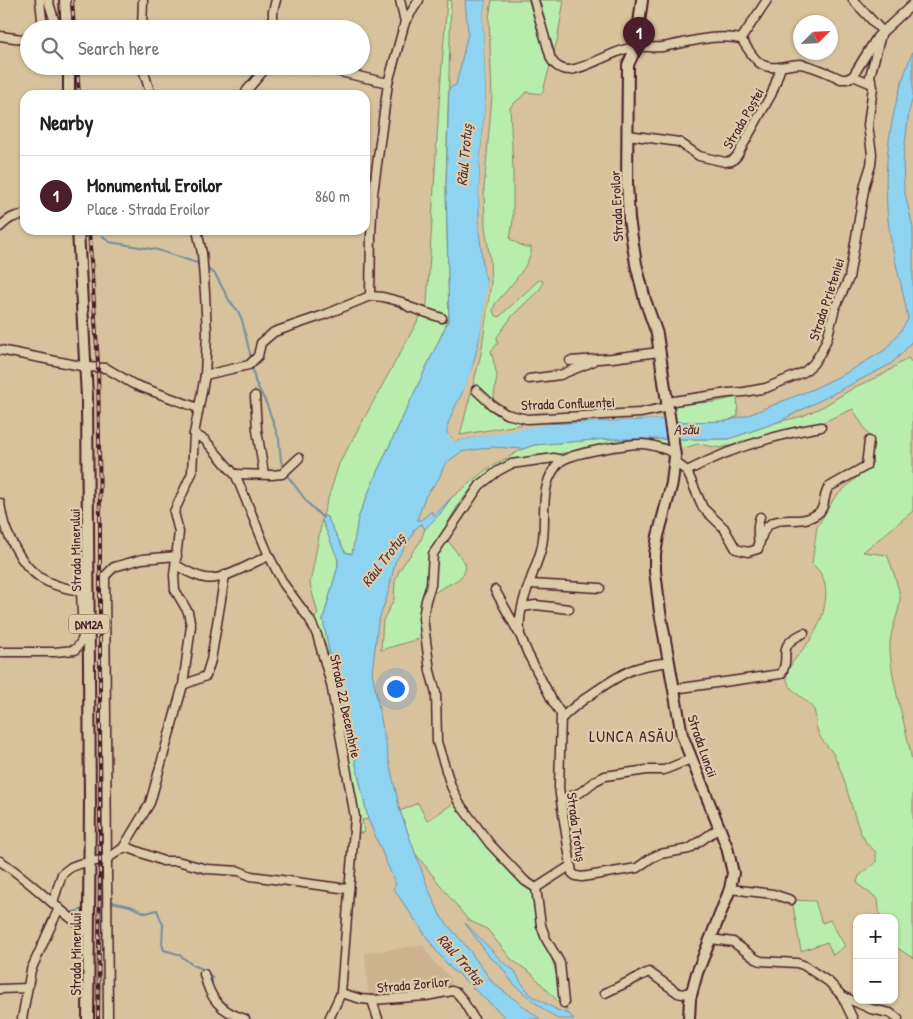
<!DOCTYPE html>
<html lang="en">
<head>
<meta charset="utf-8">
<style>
	body { margin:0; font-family:"Patrick Hand",sans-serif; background:#f2f2f2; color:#202124 }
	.controls { position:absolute; right:15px; bottom:15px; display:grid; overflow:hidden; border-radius:10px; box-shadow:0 1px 4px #0004 }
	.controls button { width:45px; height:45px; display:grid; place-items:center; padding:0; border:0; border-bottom:1px solid #e0e0e0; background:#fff; color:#202124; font:25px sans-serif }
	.compass { position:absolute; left:793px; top:15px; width:45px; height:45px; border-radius:50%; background:#fff; box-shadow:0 1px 4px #0004; rotate:66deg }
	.you { position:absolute; left:395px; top:688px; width:18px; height:18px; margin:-12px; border:4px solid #fff; border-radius:50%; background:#1a73e8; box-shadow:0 0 0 8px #1a73e833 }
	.badge { display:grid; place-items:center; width:32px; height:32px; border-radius:50%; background:#4a1f2b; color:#fff; font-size:16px; font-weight:700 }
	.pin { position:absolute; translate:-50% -41px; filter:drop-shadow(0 1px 2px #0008) }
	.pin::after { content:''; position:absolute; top:26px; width:18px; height:15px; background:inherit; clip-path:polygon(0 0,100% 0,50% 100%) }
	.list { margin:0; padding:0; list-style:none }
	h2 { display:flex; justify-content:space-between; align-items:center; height:65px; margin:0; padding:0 20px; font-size:21px }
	h2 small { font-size:16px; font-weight:400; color:#757577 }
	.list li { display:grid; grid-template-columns:32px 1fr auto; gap:15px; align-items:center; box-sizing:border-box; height:80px; padding:0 20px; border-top:1px solid #e0e0e0 }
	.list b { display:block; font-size:19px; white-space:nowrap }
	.list p { margin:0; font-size:16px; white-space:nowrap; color:#757577 }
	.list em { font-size:16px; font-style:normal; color:#757577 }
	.icon { flex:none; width:28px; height:28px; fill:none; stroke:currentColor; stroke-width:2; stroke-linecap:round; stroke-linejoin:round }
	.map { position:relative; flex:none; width:913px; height:1019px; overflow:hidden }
	.search { position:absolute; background:#fff; box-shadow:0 1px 4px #0004; left:20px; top:20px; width:350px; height:55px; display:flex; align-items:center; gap:12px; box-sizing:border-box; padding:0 18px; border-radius:28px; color:#757577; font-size:19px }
	.panel { position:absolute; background:#fff; box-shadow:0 1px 4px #0004; left:20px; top:90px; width:350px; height:145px; border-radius:15px }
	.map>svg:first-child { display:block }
	.built { fill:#cdb38f }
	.green { fill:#b9edad; stroke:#82866c }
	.water { fill:#8ed4f0; stroke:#738ca1 }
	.pier { fill:#d8c29d }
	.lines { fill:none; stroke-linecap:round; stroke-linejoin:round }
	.stream { stroke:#738ca1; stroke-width:2 }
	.minor-casing { stroke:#4a1f2b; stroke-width:11 }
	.major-casing { stroke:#4a1f2b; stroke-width:14 }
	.minor { stroke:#ddcca9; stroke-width:8 }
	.major { stroke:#ddcca9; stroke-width:10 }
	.rail-casing { stroke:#4a1f2b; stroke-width:4 }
	.rail { stroke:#ddcca9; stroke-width:2; stroke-dasharray:5.5; stroke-linecap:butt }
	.labels { text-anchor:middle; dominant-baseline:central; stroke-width:4.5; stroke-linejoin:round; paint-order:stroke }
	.shield { fill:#ddcca9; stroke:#765351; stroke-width:1 }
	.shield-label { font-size:12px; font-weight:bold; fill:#4a1f2b }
	.street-label { font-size:14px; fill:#4a1f2b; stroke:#ddcca9 }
	.water-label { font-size:15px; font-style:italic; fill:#51313f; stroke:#ddcca9 }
	.quarter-label { font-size:16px; letter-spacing:1px; fill:#4a1f2b; stroke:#ddcca9 }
</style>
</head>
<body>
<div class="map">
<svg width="913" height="1019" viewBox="0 0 913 1019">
	<rect width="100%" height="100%" fill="#d8c29d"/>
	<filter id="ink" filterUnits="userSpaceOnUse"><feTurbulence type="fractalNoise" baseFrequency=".02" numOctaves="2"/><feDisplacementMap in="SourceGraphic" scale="10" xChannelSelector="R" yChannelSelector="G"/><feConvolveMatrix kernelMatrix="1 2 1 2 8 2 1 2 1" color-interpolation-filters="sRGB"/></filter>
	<g filter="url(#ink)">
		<polygon class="built" points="423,945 433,961 450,977 452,989 368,994 365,953"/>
		<g class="green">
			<polygon points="447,0 451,0 446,185 449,319 377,472 358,518 353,554 345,552 327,517 323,515 339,464 427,304 439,104"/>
			<path d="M492,0H564L557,41L542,94L527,92L510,107L513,168V220L510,239L524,247H531C534,262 505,292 495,304L493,311L495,315L499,317L539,280L543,281L541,288L513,315L497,337L498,343L491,351L497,375L493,403L501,408L526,417L638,410L666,405L715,402L737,397L738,416L727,421L708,422H680L660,416L541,421L460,435L481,354L491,283L490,259L485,227L484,189L492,96L489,18Z"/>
			<path d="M908,358L913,364V511L863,552L887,555C891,564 900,590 900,599C899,617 888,632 890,652C893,691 907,728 913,766V958L894,946V918H880L878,899L860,886L857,882L859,876L876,862V852L867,844L861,833C851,810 846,779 835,757C831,748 821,742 818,732C815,725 817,717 814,710C807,697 785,691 787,675C789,663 801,653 808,643C820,627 831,599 823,578C821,572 816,568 812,563L817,527L835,497L873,463L869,436L853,409L814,426L720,448L698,444L680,449L670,447L641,446L532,456L508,462L483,476L460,502L442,533L465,563C470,584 435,584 429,600C425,611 427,625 428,636L381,650L383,620L394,600L395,581L400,569L420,542L425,529L439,515L451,498L487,469L523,449L534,445L606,439H729L778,422L803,416L824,406L855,387L884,374Z"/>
			<polygon points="322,520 337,555 338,566 323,619 341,715 352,746 368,819 362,820 364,833 352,832 353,816 335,718 312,621 318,614 310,584"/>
			<polygon points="418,803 427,821 454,803 489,850 532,890 567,1011 531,973 512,960 487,929 468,920 415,853 400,811"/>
			<polygon points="792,900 815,901 822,923 830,920 845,946 833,955 827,942 801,951"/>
		</g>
		<g class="water">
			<path d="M465,0H486L483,18L486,95L480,163L479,198V231L484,273C494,288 475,360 469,378C462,395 452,410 447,428V433L455,441L540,424L664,419L680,422L727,421L748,415L813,389L846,373L885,350L902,329L908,319C903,288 893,258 889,228C881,167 890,108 913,51V97L909,111L903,161L904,189L913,228V339L908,347L891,364L778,422L729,439H606L534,445L523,449L492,447L461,452L445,464L439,478L425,497L417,520H421L432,511V514L435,515L451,498L439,515L425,529L421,524L414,530L412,536L395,562L389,590L378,623L372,672L389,761L400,811L428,888L441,917L467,947L493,983L540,1019H507L461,977L460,974L454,972L437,952L393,888L396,885L368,819L352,746L341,715L323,619L338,566V560L322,520L323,515L327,517L345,552L352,554L358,518L377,472L449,319L446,185L449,88L456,85L468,33Z"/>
			<path d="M465,923L505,964L515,971L520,981L531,995L557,1010L569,1014L574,1019C569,1019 562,1019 558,1019C552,1017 517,988 512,982C505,973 502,964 491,959Z"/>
		</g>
		<g class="pier">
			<polygon points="486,0 489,0 485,18 489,94 483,163 481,230 479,198 480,163 486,95 483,18"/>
			<polygon points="484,258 486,272 489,277 488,305 480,351 470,381 452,419 449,428 451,438 455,439 541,421 661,416 664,419 552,423 455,441 450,440 447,428 460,401 478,351 485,305 487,277 484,273 483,260"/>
		</g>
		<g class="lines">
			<g class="stream">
				<polyline points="103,236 109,242 158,250 200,264"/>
				<polyline points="205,267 215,274 229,300 238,311 242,320 251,358"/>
				<polyline points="252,365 255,381 267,405 279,439 281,461 284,469"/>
				<polyline points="286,474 308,503 323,518"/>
				<polyline points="112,902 130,906 146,913 157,910 163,925 162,944 164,950 178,954 193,965 205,970 212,977 212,988"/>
				<polyline points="70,913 84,909"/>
			</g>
			<g class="minor-casing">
				<g id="minor">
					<polyline points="40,0 43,29"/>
					<polyline points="48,0 57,29"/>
					<path d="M534,0L551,59C555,66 561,70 570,70C592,67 612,50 635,47C643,46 653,48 662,47C688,43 715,33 741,39L767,0"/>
					<polyline points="853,0 882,31"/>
					<polyline points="405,22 419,0"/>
					<polyline points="142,29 143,0"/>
					<polyline points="273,29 273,11 276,0"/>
					<polyline points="0,36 29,40"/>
					<path d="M741,39C753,55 757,70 780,67C787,66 793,64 800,64C814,66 828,73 841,79H847L853,76L877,37L913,4"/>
					<polyline points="142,66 151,95"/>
					<polyline points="853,76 872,84"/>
					<polyline points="245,95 247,90 267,67 327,69 388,83 405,22 400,0"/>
					<polyline points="628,135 679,142 699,156 725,162 732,161 737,156 772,93 781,67"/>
					<path d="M0,227C8,219 14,215 25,215"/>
					<polyline points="370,296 371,235 373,194 388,83"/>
					<polyline points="0,350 86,367 106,368 133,384 198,408"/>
					<polyline points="570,361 612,358 659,352"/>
					<polyline points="205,375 249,365 258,356 261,343 274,332 324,315 370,296 383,297 402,302 409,307 442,318"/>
					<polyline points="529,379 560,375 592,362"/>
					<polyline points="476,390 492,405 506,414 527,419 640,413 668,407"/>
					<polyline points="255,396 257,430 264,474"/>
					<polyline points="667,402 728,393 744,392 766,388 804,372 813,364 821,352 827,339 835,308 849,278 865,184 871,165 872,154 868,125 873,87 870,76 882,31"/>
					<polyline points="194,434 205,440 236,476 269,556 283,583 310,620 317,635 331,684 355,817 341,993 329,1019"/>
					<polyline points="562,460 554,458 511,464 498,471 480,485 433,554 431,585 426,600 423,618 430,671 436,693 437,742 451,786 459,803 490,844 525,881 536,888 541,925 546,939 560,963 564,1003"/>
					<path d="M675,462L687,471L703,508L724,528L736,549L748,552L758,549C760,538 755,529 760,517"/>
					<path d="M687,471C729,449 774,435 821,427"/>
					<polyline points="235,474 271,475 282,474 299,458"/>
					<path d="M0,503C3,523 5,529 14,546C30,577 48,586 81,591"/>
					<path d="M759,546C767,504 794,530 817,514C827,507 822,496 829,487L866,466L869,441"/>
					<path d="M176,565C184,570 195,576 205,578C223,582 252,562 269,556"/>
					<polyline points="530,584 600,588"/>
					<polyline points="495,590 520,635 528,654 552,700 561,714 559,788 572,873 576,876 582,877 637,868 651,858 660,854 689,849 719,828"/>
					<polyline points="523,607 536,605 569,609"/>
					<path d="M520,631C517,607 534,574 541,550C547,529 541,506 547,485C549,477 554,468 560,462C570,453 627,444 642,444C653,444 664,449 675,453"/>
					<polyline points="0,652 54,652 75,650 81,642 83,637 81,591 89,593"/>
					<polyline points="183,685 206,676 211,660 225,575"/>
					<path d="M674,689L781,674C793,656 773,647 804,633"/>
					<path d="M562,718C575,704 616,676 634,669C645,665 658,664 669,662"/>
					<polyline points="562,800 581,792 595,781 605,776 647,770 664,770 691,759"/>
					<polyline points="123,848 129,848 163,861 177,861 207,869 239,871 251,876 348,889"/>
					<path d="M0,861C32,881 57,911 89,931"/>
					<polyline points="536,888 570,866"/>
					<polyline points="730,889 773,894 791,900"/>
					<polyline points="53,902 62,874 71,867 79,864 107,859 123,848 150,803 183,685 191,626 188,612 175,590 174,575 179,532 174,512 192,473 194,434 205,375 207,334 205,293 202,253 197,230"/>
					<polyline points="711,939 733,942 756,959 761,961 797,963 803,965 829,982 842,996 871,1009 890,1013 898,1019"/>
					<path d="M204,974C210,999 220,1011 245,1019"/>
					<polyline points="0,989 27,988"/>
					<polyline points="341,993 361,999 372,1000 426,996 452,991 457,993 462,999 474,1019"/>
					<polyline points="605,993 649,972 678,993 682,994 692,991"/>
					<polyline points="842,996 853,1019"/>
					<polyline points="372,1000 378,1019"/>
					<polyline points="22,1019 31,970 59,908"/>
					<polyline points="108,1019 105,576 114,567 142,559 177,556"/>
				</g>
			</g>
			<g class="major-casing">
				<g id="major">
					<polyline points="65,0 67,29"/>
					<polyline points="642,0 636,47 628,65 627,183 629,219 636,264 645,300 657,334 675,456 672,483 658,536 655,554 655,571 660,612 682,735 727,847 733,873 730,889 697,973 690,999 689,1019"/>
					<polyline points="69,66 69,95"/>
					<polyline points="78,230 87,397 90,803 88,1019"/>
				</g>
			</g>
			<use href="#minor" class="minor"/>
			<use href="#major" class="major"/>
			<g class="rail-casing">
				<g id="rail">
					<polyline points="72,0 74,29"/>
					<polyline points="77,66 79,95"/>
					<polyline points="89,230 98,363 100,517 100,868 98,1019"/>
				</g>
			</g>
			<use href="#rail" class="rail"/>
		</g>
	</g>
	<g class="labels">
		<rect class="shield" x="69" y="614.5" width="40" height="19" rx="4"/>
		<g class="shield-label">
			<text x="89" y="624">DN12A</text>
		</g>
		<g class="street-label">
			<text transform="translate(743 118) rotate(-60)">Strada Poștei</text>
			<text transform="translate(616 206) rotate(-93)">Strada Eroilor</text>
			<text transform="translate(826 299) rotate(-72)">Strada Prieteniei</text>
			<text transform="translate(568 403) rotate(-2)">Strada Confluenței</text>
			<text transform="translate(75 550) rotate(-91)">Strada Minerului</text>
			<text transform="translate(346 706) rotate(78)">Strada 22 Decembrie</text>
			<text transform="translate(703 746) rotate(71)">Strada Luncii</text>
			<text transform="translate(577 827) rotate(82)">Strada Trotuș</text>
			<text transform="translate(75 954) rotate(-90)">Strada Minerului</text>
			<text transform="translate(413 984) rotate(-5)">Strada Zorilor</text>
		</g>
		<g class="water-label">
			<text transform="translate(464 155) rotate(-85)">Râul Trotuș</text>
			<text transform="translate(686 429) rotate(-3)">Asău</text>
			<text transform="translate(383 560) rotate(-53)">Râul Trotuș</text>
			<text transform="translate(461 959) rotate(48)">Râul Trotuș</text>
		</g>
		<g class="quarter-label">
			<text x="632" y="736">LUNCA ASĂU</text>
		</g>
	</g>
</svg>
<div class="controls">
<button>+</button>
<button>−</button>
</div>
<svg class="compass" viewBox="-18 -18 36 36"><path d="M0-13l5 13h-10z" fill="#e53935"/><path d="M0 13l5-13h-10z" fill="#757577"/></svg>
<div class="you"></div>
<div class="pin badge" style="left:639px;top:58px">1</div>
<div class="search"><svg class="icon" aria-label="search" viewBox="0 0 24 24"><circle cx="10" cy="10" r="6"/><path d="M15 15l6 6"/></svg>Search here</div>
<section class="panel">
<h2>Nearby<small></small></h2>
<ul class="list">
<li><span class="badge">1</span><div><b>Monumentul Eroilor</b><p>Place · Strada Eroilor</p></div><em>860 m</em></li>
</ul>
</section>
</div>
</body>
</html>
